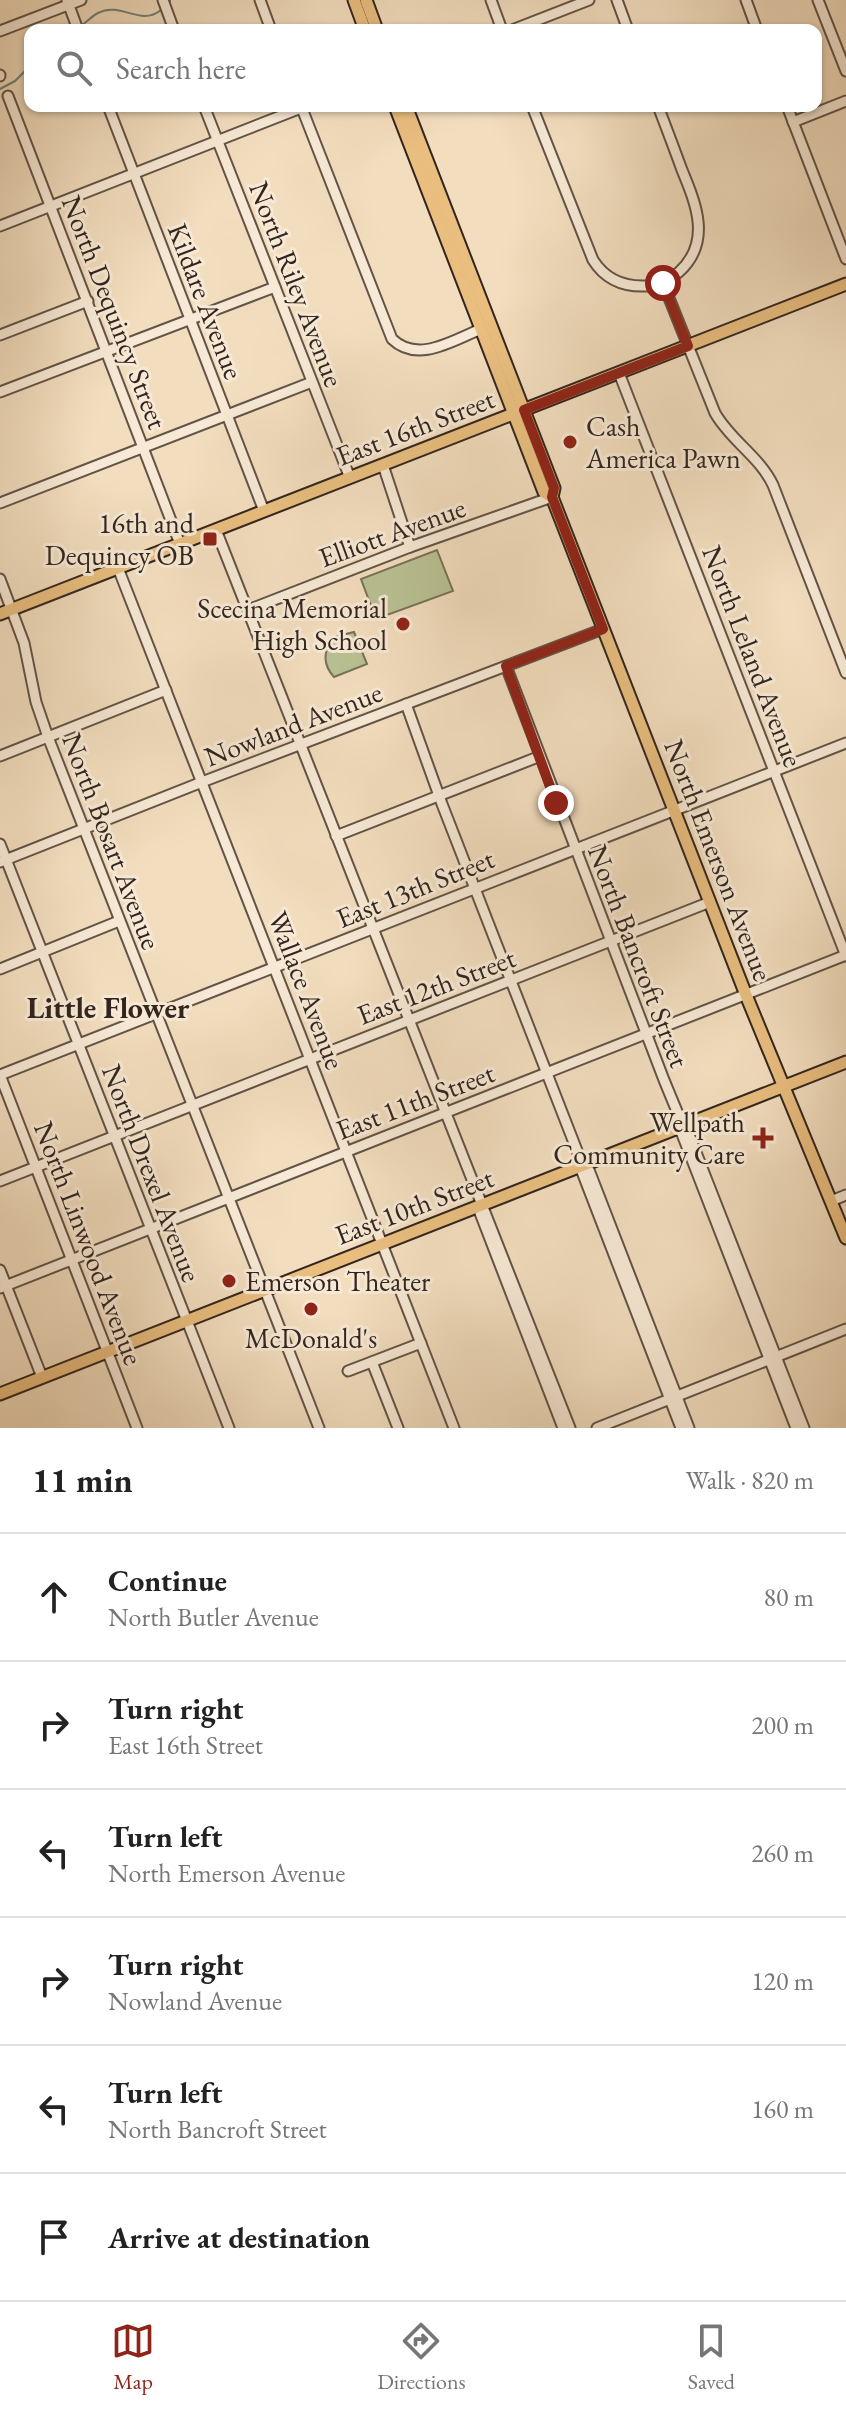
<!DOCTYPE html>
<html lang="en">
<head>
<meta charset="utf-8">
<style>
	body { margin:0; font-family:"EB Garamond",serif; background:#f2f2f2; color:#222 }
	.stop { position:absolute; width:24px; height:24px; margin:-18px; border:6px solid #8f2418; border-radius:50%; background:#fff }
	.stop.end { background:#8f2418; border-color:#fff; box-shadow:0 2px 8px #0008 }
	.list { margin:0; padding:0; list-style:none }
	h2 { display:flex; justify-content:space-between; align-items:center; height:104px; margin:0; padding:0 32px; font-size:34px }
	h2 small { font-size:26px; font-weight:400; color:#767676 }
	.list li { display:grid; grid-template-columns:52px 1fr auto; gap:24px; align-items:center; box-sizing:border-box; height:128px; padding:0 32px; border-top:2px solid #e0e0e0 }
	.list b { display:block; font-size:30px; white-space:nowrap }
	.list p { margin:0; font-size:26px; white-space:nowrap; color:#767676 }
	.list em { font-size:26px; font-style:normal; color:#767676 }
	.icon { flex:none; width:44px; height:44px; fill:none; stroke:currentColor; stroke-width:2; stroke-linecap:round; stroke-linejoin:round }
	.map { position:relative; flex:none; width:846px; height:1428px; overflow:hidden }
	.search { position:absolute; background:#fff; box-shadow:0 2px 6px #0004; left:24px; right:24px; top:24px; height:88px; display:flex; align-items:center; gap:20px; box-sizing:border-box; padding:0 28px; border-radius:16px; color:#767676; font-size:30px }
	.sheet { height:872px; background:#fff }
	nav { display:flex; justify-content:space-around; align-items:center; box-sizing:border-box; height:112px; border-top:2px solid #e0e0e0; background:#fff; font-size:22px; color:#767676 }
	nav a { display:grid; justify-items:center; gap:4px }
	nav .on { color:#8f2418 }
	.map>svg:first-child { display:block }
	.green { fill:#b9c193; stroke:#767359; stroke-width:2 }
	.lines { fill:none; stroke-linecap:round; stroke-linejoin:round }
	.stream { stroke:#718077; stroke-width:2 }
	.minor-casing { stroke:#625347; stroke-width:13 }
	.major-casing { stroke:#32251f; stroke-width:15 }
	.minor { stroke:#f7e9d5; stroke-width:9 }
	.major { stroke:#e9be7f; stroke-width:11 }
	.route { stroke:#8f2418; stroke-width:10 }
	.poi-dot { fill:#8f2418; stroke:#f7e9d5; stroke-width:3 }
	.labels { text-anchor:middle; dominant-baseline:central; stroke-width:6; stroke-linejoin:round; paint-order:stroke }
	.street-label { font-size:28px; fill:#32251f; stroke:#f7e9d5 }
	.poi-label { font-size:28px; fill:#32251f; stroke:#f7e9d5; text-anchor:end }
	.neighbourhood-label { font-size:30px; font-weight:bold; fill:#32251f; stroke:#f7e9d5 }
</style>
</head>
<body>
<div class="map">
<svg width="846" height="1428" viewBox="0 0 846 1428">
	<rect width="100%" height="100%" fill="#f2ddbe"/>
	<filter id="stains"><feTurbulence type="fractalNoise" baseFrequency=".0025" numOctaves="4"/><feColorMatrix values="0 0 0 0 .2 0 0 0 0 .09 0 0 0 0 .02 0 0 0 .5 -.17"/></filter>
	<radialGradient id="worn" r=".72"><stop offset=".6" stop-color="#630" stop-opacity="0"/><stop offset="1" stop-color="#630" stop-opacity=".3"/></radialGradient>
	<g class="green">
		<polygon points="437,550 453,591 376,619 361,579"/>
		<path d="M354,632L367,664L334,677C322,664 323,651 334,637Z"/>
	</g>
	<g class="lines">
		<g class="stream">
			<polyline points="170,6 170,0"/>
			<path d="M82,25C87,22 92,16 98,13C121,1 140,27 161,10"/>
			<polyline points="0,89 15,81 30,66"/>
		</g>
		<g class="minor-casing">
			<g id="minor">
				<polyline points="67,0 78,30"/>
				<polyline points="163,0 174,30"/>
				<polyline points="260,0 271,30"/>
				<polyline points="491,0 502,30"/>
				<polyline points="617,0 628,30"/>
				<polyline points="746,0 757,30"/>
				<polyline points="818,0 846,71"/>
				<polyline points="512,30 589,0"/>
				<polyline points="0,31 81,0"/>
				<polyline points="0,75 0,76"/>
				<polyline points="8,96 180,544"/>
				<polyline points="108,106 264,511"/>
				<polyline points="204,106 350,478"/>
				<path d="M301,106L392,339C418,364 453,340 481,329"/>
				<path d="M532,106L593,260C605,279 624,287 646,286C658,286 670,280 679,272C712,242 696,204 682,170C674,148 666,127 658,106"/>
				<polyline points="787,106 846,259"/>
				<polyline points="793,122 846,101"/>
				<polyline points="0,226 306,106"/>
				<path d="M663,283L715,413C731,441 759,456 773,485L846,673"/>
				<polyline points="0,335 88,301"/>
				<polyline points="619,373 846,956"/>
				<polyline points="0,392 275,287"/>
				<polyline points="383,465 410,547"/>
				<polyline points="0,503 312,382"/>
				<polyline points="216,530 570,1428"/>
				<polyline points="118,568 454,1428"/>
				<polyline points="0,579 24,643 36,702 48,737 319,1428"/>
				<polyline points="248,610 410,547 552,497"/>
				<polyline points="506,666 664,1080 683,1126 688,1132 804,1428"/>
				<polyline points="406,704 442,804 583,1166 582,1172 681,1428"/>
				<polyline points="0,756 166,690"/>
				<polyline points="336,836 538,757"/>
				<polyline points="0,844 229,1428"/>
				<polyline points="0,862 202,782 603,629"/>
				<polyline points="0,969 119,921"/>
				<polyline points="0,1075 846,743"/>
				<polyline points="0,1075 137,1428"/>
				<polyline points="683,1126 682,1134 796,1428"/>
				<polyline points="583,1166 589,1170 689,1428"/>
				<polyline points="0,1181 710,902"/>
				<polyline points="831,1201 846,1195"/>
				<polyline points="481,1205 480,1213 563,1428"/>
				<polyline points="0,1270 42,1377"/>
				<polyline points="0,1288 846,955"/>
				<polyline points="372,1362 398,1428"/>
				<polyline points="348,1371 421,1343"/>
				<polyline points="597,1428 846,1329"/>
			</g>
		</g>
		<g class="major-casing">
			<g id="major">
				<polyline points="354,0 365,30"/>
				<polyline points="366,0 377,30"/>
				<polyline points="395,106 544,492 552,497"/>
				<polyline points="406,106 554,488 552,497 746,995 846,1238"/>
				<polyline points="0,614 846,284"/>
				<polyline points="0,1394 846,1062"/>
			</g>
		</g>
		<use href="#minor" class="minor"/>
		<use href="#major" class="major"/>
	</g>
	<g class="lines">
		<polyline class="route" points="556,803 506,666 603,629 552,497 554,488 524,410 688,346 663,283"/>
	</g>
	<g class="poi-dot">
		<circle cx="570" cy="442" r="8"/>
		<rect x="202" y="531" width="16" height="16" rx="4"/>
		<circle cx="403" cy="624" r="8"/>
		<path d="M759 1126h8v8h8v8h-8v8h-8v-8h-8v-8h8z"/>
		<circle cx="229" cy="1281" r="8"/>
		<circle cx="311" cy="1309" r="8"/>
	</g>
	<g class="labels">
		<g class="street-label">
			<text transform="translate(297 284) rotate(69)">North Riley Avenue</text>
			<text transform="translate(206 301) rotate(69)">Kildare Avenue</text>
			<text transform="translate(115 312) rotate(69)">North Dequincy Street</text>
			<text transform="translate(415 427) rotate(-21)">East 16th Street</text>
			<text transform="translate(392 532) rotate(-20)">Elliott Avenue</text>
			<text transform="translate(753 656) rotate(69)">North Leland Avenue</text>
			<text transform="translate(293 724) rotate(-21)">Nowland Avenue</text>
			<text transform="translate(112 841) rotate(69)">North Bosart Avenue</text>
			<text transform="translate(719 860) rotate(69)">North Emerson Avenue</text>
			<text transform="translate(415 888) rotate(-22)">East 13th Street</text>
			<text transform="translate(639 956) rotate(69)">North Bancroft Street</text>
			<text transform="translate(436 986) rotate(-21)">East 12th Street</text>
			<text transform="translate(307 990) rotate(69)">Wallace Avenue</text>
			<text transform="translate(415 1101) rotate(-21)">East 11th Street</text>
			<text transform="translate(152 1173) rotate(69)">North Drexel Avenue</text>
			<text transform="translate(414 1206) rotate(-21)">East 10th Street</text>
			<text transform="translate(89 1243) rotate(69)">North Linwood Avenue</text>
		</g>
		<g class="poi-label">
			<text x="586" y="426" text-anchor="start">Cash<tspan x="586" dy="32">America Pawn</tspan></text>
			<text x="194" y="523">16th and<tspan x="194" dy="32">Dequincy OB</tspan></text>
			<text x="387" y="608">Scecina Memorial<tspan x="387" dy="32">High School</tspan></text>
			<text x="745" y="1122">Wellpath<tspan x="745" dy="32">Community Care</tspan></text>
			<text x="245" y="1281" text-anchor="start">Emerson Theater</text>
			<text x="311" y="1338" text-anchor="middle">McDonald's</text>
		</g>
		<g class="neighbourhood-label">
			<text x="108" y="1007">Little Flower</text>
		</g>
	</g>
	<rect width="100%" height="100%" filter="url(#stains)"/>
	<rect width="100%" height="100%" fill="url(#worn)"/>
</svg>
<div class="stop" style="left:663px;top:283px"></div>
<div class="stop end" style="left:556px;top:803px"></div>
<div class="search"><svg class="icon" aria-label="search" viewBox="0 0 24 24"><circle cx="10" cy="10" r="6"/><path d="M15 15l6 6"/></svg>Search here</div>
</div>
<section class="sheet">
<h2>11 min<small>Walk · 820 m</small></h2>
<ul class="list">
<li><svg class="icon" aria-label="ahead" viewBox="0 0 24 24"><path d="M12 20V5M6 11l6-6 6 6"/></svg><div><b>Continue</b><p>North Butler Avenue</p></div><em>80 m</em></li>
<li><svg class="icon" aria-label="right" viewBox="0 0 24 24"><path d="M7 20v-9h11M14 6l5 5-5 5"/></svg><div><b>Turn right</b><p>East 16th Street</p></div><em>200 m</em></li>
<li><svg class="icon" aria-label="left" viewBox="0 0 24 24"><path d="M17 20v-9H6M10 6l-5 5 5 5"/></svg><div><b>Turn left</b><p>North Emerson Avenue</p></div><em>260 m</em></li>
<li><svg class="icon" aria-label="right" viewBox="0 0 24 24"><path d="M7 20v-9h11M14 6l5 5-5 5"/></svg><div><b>Turn right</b><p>Nowland Avenue</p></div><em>120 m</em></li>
<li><svg class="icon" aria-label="left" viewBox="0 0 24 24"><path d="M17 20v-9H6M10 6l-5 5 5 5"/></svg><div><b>Turn left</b><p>North Bancroft Street</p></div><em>160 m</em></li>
<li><svg class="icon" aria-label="arrive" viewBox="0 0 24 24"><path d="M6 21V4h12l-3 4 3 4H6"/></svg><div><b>Arrive at destination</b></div></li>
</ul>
</section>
<nav>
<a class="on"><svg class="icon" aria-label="map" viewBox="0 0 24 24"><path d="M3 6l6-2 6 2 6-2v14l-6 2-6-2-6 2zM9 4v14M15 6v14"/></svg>Map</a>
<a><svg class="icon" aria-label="directions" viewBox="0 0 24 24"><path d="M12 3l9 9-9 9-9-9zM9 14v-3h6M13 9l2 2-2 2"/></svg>Directions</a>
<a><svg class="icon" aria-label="saved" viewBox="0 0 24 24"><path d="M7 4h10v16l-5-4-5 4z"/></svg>Saved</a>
</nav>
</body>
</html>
